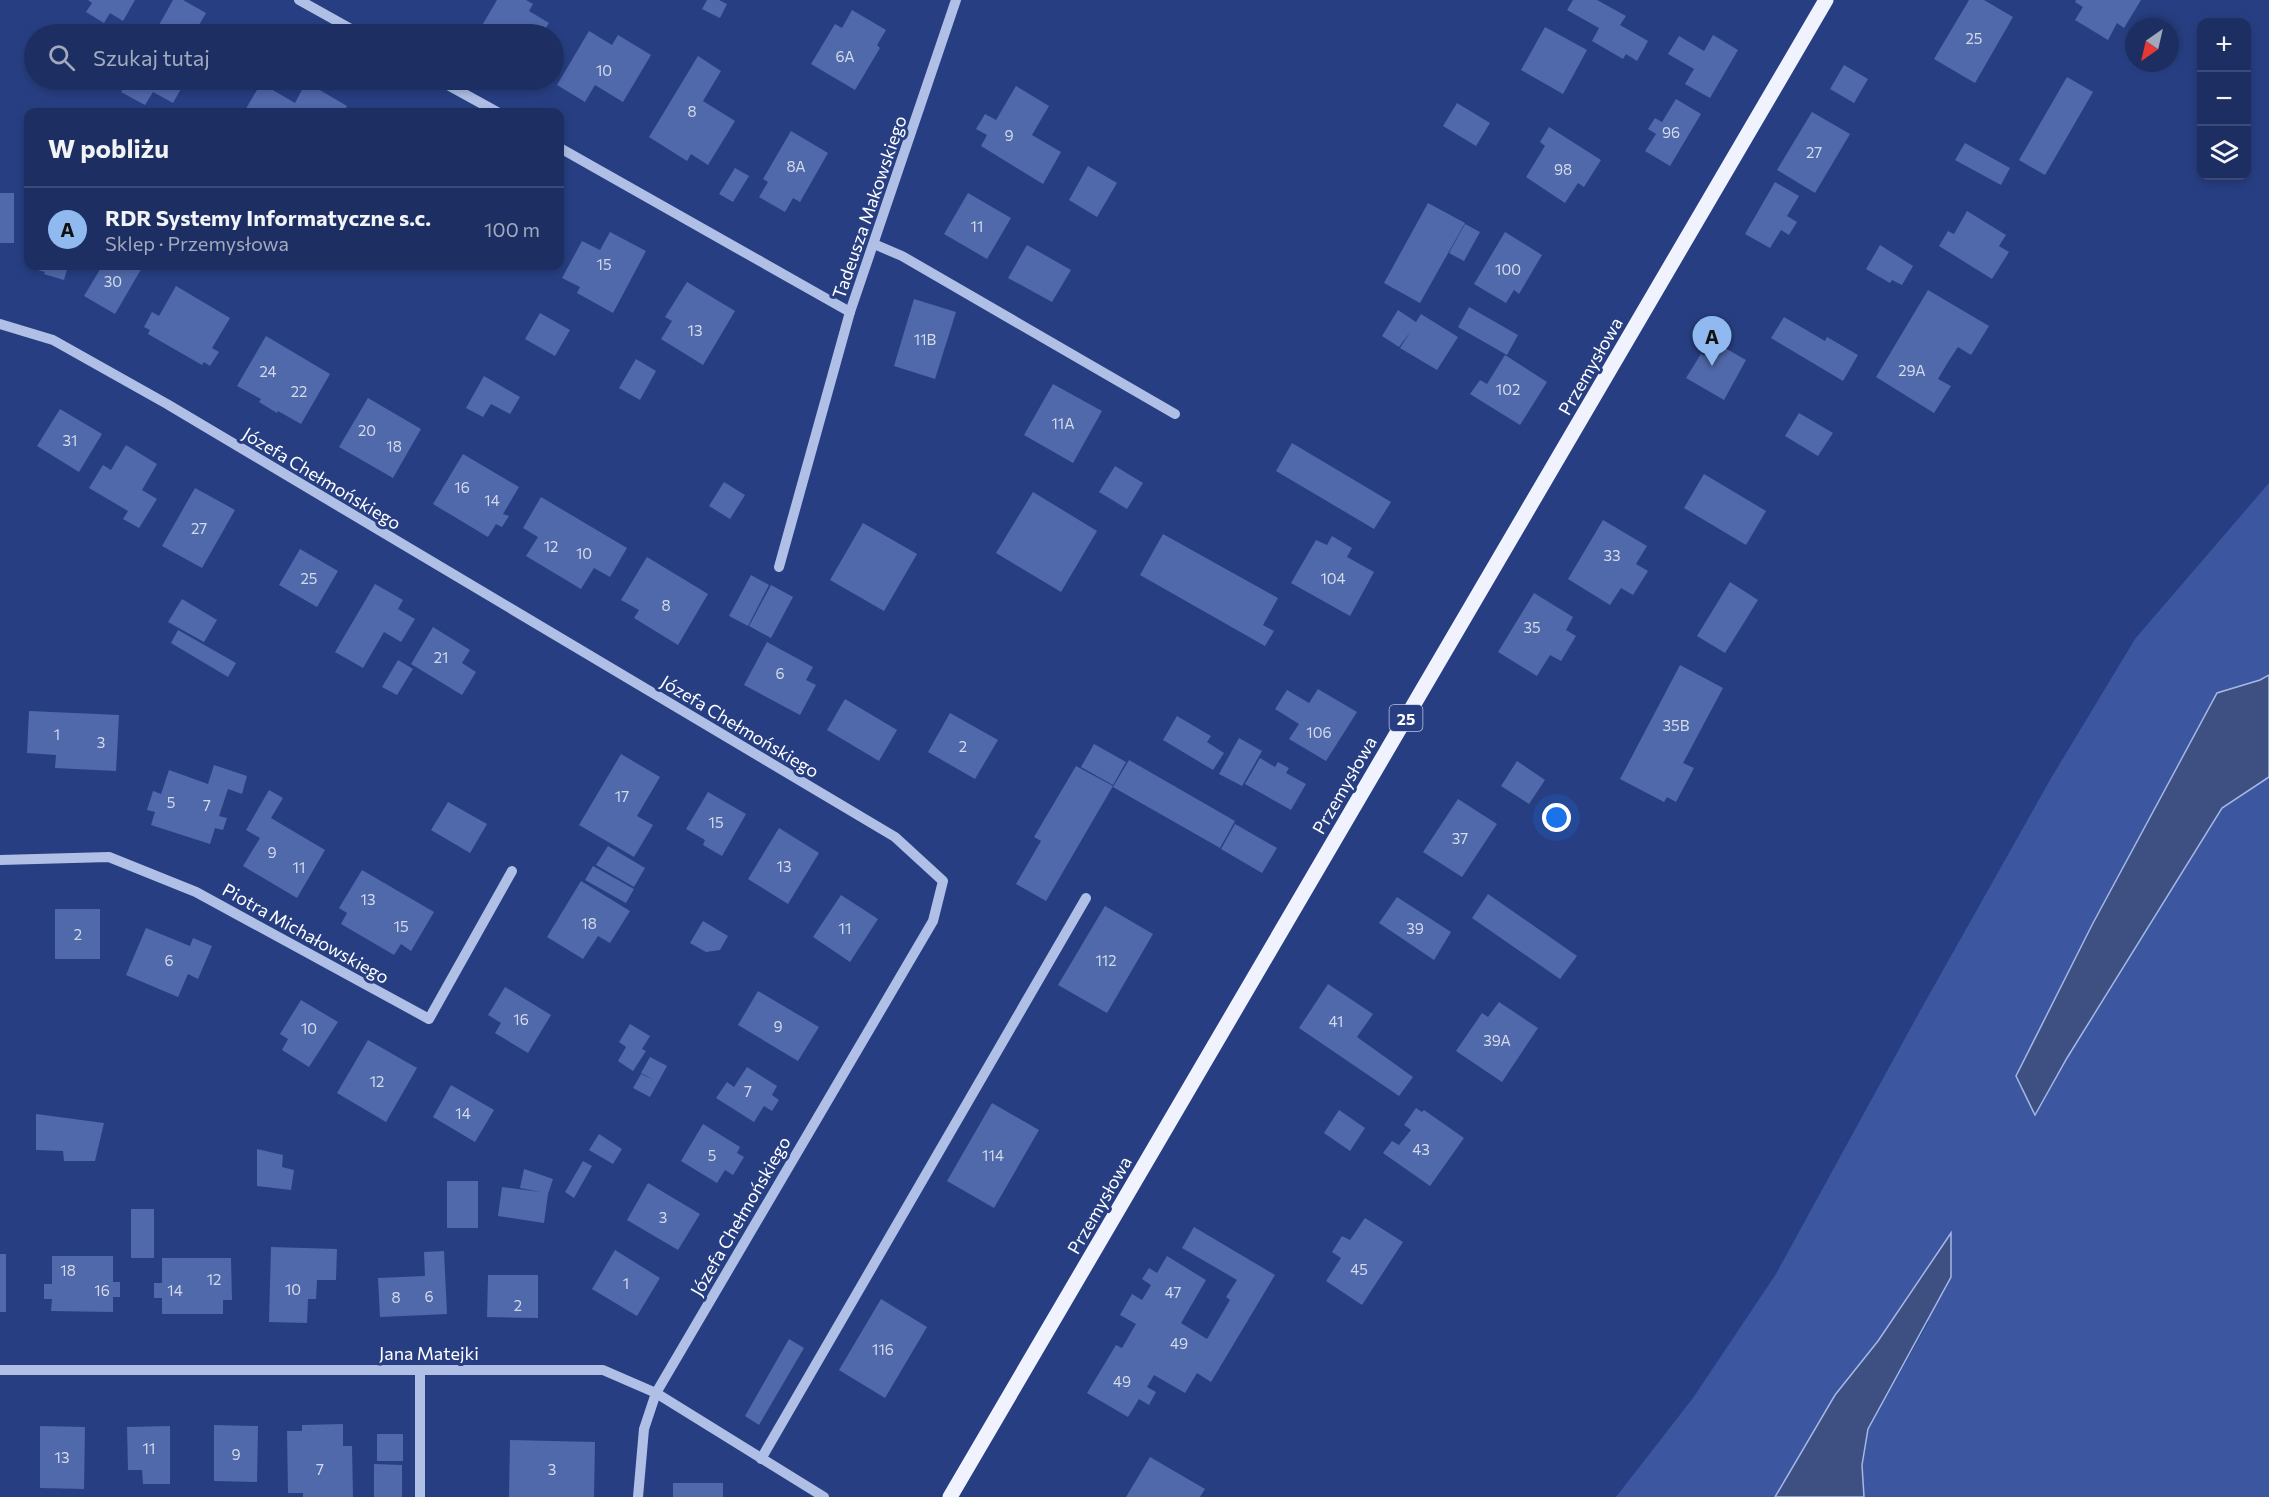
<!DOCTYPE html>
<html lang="pl">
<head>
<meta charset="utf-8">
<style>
	body { margin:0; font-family:Commissioner,sans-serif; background:#253768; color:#f1f3f6 }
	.controls { position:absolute; right:18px; top:18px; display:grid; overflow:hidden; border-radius:12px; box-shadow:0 3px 9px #0003 }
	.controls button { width:54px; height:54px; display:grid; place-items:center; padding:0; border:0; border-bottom:2px solid #3b4a77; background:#1d2f62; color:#f1f3f6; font:30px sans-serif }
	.compass { position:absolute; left:2125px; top:18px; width:54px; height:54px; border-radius:50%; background:#1d2f62; box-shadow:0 3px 9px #0003; rotate:214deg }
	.you { position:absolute; left:1557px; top:818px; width:21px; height:21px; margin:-15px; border:4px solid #fff; border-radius:50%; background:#1a73e8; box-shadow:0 0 0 9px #1a73e833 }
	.badge { display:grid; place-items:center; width:39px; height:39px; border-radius:50%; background:#90b9f0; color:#111; font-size:20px; font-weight:700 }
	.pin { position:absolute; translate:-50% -50px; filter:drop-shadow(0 2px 3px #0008) }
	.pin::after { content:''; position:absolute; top:32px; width:21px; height:18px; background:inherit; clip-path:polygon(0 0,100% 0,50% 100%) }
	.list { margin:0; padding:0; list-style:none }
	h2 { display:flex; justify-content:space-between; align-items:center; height:78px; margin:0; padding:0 24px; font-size:26px }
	h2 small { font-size:20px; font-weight:400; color:#a0a9be }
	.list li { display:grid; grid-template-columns:39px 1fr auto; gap:18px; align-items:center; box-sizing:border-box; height:84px; padding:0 24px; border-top:2px solid #3b4a77 }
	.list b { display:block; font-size:22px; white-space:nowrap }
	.list p { margin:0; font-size:20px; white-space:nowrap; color:#a0a9be }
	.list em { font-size:20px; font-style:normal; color:#a0a9be }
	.icon { flex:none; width:33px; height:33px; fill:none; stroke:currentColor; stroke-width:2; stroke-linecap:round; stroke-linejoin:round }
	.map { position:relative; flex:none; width:2269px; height:1497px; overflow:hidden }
	.search { position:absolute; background:#1d2f62; box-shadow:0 3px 9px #0003; left:24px; top:24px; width:540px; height:66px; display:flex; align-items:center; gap:15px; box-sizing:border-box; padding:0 21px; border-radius:33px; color:#a0a9be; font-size:22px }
	.panel { position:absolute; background:#1d2f62; box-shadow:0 3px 9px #0003; left:24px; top:108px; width:540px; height:162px; border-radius:12px }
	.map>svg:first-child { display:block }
	.green { fill:#3c579f }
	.water { fill:#3e5081; stroke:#a4b8e7; stroke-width:1.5 }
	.building { fill:#5069aa }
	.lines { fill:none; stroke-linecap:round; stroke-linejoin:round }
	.minor { stroke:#afbfe6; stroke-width:10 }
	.major { stroke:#f0f3fd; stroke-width:15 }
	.labels { text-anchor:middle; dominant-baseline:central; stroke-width:6; stroke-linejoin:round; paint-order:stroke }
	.number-label { font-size:15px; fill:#d3daea }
	.shield { fill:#273f82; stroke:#bec5da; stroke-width:1.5 }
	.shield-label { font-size:16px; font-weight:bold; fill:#fff }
	.street-label { font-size:18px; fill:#fff; stroke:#273f82 }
</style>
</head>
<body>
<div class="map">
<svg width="2269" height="1497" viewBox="0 0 2269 1497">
	<rect width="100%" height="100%" fill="#273f82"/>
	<polygon class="green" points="2269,483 2269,675 2260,680 2016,1076 2035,1115 2067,1058 2222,808 2269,777 2269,1497 1864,1497 1862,1465 1868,1429 1929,1321 1878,1341 1835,1395 1775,1497 1616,1497 1693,1398 1776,1274 1920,1011 2050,780 2135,639"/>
	<g class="water">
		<polygon points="2269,675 2269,777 2222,808 2067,1058 2035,1115 2016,1076 2092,925 2217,693 2260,680"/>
		<polygon points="1951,1233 1951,1277 1868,1429 1862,1465 1864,1497 1775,1497 1835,1395 1878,1341"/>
	</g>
	<g class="building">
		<polygon points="88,0 135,0 123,21 110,13 104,23 86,12 92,3"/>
		<polygon points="173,0 183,0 206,13 194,34 154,34"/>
		<polygon points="497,0 526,0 533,4 529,11 549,23 542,34 477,34"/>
		<polygon points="707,0 719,0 727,4 720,18 702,9"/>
		<polygon points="1573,0 1597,0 1626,16 1620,25 1648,41 1637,61 1626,54 1623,59 1592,41 1599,28 1567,10"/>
		<polygon points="1969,0 1984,0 2013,17 1975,83 1934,59"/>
		<polygon points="2076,0 2141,0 2124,28 2117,23 2108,40 2075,20 2083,7 2075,2"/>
		<polygon points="852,10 886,30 877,45 880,48 855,90 811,64 835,24 842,28"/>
		<polygon points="1545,27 1587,50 1563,94 1521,70"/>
		<polygon points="589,31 612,45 618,35 651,55 623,102 595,85 585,102 557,85"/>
		<polygon points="1713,35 1738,50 1710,98 1685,84 1694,69 1668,54 1679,36 1704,51"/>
		<polygon points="698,56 721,71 703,101 735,121 708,165 691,154 687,161 649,137"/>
		<polygon points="1844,65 1868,79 1854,103 1830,89"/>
		<polygon points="2067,77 2093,92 2045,175 2019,160"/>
		<polygon points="128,80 186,80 173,103 153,92 145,105 121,92"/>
		<polygon points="306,82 347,106 344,112 244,112 261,83 295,103"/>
		<polygon points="1016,86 1049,106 1032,135 1061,152 1043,184 981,146 987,135 976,129 985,114 996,120"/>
		<polygon points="1676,99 1701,114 1670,166 1645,151 1656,134 1648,129 1655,118 1662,122"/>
		<polygon points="1457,103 1490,123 1476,146 1443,126"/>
		<polygon points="1812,112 1850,134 1815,193 1777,170"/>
		<polygon points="1549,127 1601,160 1584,187 1578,183 1565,203 1526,177 1545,146 1540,142"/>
		<polygon points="791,131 828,153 800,202 793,198 785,212 759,197 768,182 763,179"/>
		<polygon points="1965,143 2010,168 2001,185 1955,160"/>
		<polygon points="1088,166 1117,183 1097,217 1069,200"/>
		<polygon points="735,168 749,176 733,202 719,194"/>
		<polygon points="1775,182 1799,196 1787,216 1797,222 1789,235 1781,230 1770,248 1745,234"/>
		<rect x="0" y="193" width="14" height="50"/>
		<polygon points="968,193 1011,218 987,259 944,234"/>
		<polygon points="1428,203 1465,223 1420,303 1384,283"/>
		<polygon points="1967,211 2006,235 1999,246 2009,252 1992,279 1939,246 1948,231 1954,234"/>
		<polygon points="1465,224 1480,232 1464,261 1449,253"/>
		<polygon points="610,232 646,251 613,313 577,293 580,287 562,278 582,241 600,250"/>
		<polygon points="1505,232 1542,255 1519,294 1514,290 1506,303 1474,284"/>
		<polygon points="1027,245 1071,270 1052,302 1008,278"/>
		<polygon points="1880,245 1913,266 1902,285 1892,280 1890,283 1866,269"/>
		<polygon points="35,266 68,266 64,280 44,274 45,272 34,269"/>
		<polygon points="102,266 143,266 115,314 84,296"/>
		<polygon points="687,282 735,311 703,365 661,339 672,321 665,317"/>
		<polygon points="176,286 230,318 212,348 219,352 210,366 204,362 202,365 148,334 150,330 144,327 152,312 159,316"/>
		<polygon points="1928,290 1989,326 1971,355 1958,347 1948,362 1938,379 1951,386 1934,413 1876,377"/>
		<polygon points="914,299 956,312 935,379 894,366"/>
		<polygon points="1469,307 1518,335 1507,355 1458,327"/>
		<polygon points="1398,310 1416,322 1421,314 1458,337 1437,370 1400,348 1411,331 1399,347 1382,336"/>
		<polygon points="540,313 570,330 555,356 525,339"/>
		<polygon points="1784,317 1825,341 1827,337 1858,355 1843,381 1771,338"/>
		<polygon points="266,336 330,374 301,424 278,411 277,413 259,402 261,399 237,386"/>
		<polygon points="1713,341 1746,360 1724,400 1686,378 1701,354 1704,356"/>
		<polygon points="1505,355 1547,382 1520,425 1470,394 1480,380 1487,384"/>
		<polygon points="636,359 656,371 640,400 619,388"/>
		<polygon points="484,376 520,397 510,414 491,404 483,417 466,408"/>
		<polygon points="1053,384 1102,411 1073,463 1024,435"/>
		<polygon points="368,398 421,429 393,478 339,447"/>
		<polygon points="60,409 102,434 79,472 37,446"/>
		<polygon points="1799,413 1833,433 1818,456 1785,436"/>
		<polygon points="1292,443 1391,502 1374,529 1276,471"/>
		<polygon points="126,445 157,464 142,490 157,499 139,528 123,519 128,511 89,488 103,465 111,470"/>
		<polygon points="463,454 519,487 503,514 509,516 502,527 496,524 488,537 433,504"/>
		<polygon points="1115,466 1143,483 1127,509 1099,492"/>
		<polygon points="1704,474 1766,511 1746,545 1684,508"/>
		<polygon points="724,482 745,495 730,519 709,506"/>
		<polygon points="195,488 235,510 202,568 162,546"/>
		<polygon points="1033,492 1097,531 1061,592 996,553"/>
		<polygon points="541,497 627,548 610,577 594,568 581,589 526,556 538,537 523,528"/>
		<polygon points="1603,520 1647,546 1636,564 1648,571 1633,595 1621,588 1610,605 1568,579"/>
		<polygon points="863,523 917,554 884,611 830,580"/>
		<polygon points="1163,534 1278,598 1263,625 1274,631 1265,646 1140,575"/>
		<polygon points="1332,536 1352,548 1347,557 1374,572 1350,616 1291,583 1316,540 1327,545"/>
		<polygon points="300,549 338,571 317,607 279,585"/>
		<polygon points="647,557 708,594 678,645 634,618 639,610 621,600"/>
		<polygon points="751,575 769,585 748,626 729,616"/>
		<polygon points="1730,582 1758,600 1725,653 1697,636"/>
		<polygon points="375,584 403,600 398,609 415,619 401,642 384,632 363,668 335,652"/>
		<polygon points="771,585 793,597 771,638 749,626"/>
		<polygon points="1534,593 1573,617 1566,630 1576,636 1561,661 1550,655 1537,676 1498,652"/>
		<polygon points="182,599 217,620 204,642 168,622"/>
		<polygon points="433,627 470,650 462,663 476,672 462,695 411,664"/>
		<polygon points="178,630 236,663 228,677 171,643"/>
		<polygon points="767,642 813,667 806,680 816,685 800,715 744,685"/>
		<polygon points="398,660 413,669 397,695 382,687"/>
		<polygon points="1680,665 1723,688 1683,763 1694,768 1676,802 1667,797 1664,802 1620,779"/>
		<polygon points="1318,689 1357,712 1326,761 1289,739 1299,724 1275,709 1287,690 1309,703"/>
		<polygon points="845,699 897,730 879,761 827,730"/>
		<polygon points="29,711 119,715 116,771 55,768 56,755 27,753"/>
		<polygon points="950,713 998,740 975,779 928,752"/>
		<polygon points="1177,716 1211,736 1207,742 1224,753 1213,770 1163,740"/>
		<polygon points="1239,738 1262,751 1242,786 1219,774"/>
		<polygon points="1094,744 1126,762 1113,785 1081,767"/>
		<polygon points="621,754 660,777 637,816 653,825 634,857 579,825"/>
		<polygon points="1260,758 1275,767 1278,762 1289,768 1286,773 1306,784 1291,810 1245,784"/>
		<polygon points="1129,760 1235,821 1220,848 1113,787"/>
		<polygon points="1517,761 1545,780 1529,804 1501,786"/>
		<polygon points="214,765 247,776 242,794 228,789 219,816 227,818 223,830 215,828 210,844 151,825 155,812 147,810 153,791 161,794 169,770 208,784"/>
		<polygon points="1076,766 1113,786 1046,901 1016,884 1041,841 1034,837"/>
		<polygon points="269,790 283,798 271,818 325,850 297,898 243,866 260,838 246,830"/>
		<polygon points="708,792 746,814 722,856 703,845 705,840 686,829"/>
		<polygon points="1458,799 1497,824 1462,877 1423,852"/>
		<polygon points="448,802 487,824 470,853 431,830"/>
		<polygon points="1235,824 1277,848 1262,873 1221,849"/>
		<polygon points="779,828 819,853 788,904 748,879"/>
		<polygon points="608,846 645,868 634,887 596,865"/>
		<polygon points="593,866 634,889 626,903 585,880"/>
		<polygon points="362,870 434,912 411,951 401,944 394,955 341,924 347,913 339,908"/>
		<polygon points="581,881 630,911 610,943 598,936 583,959 547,937"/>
		<polygon points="1488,894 1577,956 1560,979 1472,918"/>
		<polygon points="841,895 878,919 850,962 813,937"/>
		<polygon points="1397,897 1451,932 1434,960 1379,923"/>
		<polygon points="1105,906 1153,934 1107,1013 1058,985"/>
		<rect x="55" y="909" width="45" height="50"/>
		<polygon points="703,921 728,936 720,950 706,952 690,943"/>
		<polygon points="146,928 190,946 193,938 212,946 198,979 188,974 178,997 126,975"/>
		<polygon points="1328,984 1373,1014 1357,1037 1413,1077 1399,1096 1299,1028"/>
		<polygon points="505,987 551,1015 528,1053 495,1033 501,1023 488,1015"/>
		<polygon points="758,991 819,1027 798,1061 738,1025"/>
		<polygon points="301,1000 338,1022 309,1067 282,1050 288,1039 280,1034"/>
		<polygon points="1499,1002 1538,1028 1502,1082 1456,1051 1482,1013 1488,1017"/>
		<polygon points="630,1024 650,1036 642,1049 646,1051 633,1071 618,1061 626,1047 619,1042"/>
		<polygon points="368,1040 417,1068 386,1122 337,1093"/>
		<polygon points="650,1057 667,1066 650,1097 633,1088 641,1074 654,1080 641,1073"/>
		<polygon points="747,1067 777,1086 772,1095 779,1100 772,1111 764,1106 754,1122 716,1098 727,1082 734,1087"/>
		<polygon points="451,1085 494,1110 475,1142 433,1117"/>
		<polygon points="992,1103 1039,1130 994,1208 947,1181"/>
		<polygon points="1416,1108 1422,1112 1424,1110 1464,1138 1430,1186 1383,1153 1392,1141 1399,1145 1411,1130 1404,1125"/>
		<polygon points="1339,1110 1365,1128 1350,1151 1324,1133"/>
		<polygon points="36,1114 104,1123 95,1161 64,1161 63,1151 36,1150"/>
		<polygon points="703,1124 740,1147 737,1153 744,1157 733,1175 725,1170 717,1183 681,1161"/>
		<polygon points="599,1134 622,1149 613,1164 589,1150"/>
		<polygon points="257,1149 283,1155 282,1167 294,1170 291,1190 257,1186"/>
		<polygon points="583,1161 592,1166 574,1198 565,1192"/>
		<polygon points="524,1169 553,1179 548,1194 544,1223 498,1216 502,1187 540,1192 520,1188"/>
		<rect x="447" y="1181" width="31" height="47"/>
		<polygon points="648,1183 700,1214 678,1250 627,1220"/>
		<rect x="131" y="1209" width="23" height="49"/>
		<polygon points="1365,1218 1403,1242 1362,1305 1326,1281 1341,1258 1332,1252 1342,1236 1350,1240"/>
		<polygon points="1194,1227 1275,1275 1211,1382 1197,1373 1185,1393 1154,1375 1147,1387 1156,1392 1149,1405 1139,1399 1128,1417 1087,1393 1116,1345 1122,1348 1136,1324 1120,1315 1132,1294 1142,1300 1151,1285 1142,1279 1149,1268 1157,1273 1167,1256 1206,1280 1181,1323 1207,1339 1230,1300 1226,1297 1237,1280 1182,1248"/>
		<polygon points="271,1247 337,1249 336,1280 317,1280 316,1299 308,1299 307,1323 269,1322"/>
		<polygon points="615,1250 660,1278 637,1316 592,1289"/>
		<polygon points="444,1251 447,1314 380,1317 378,1278 425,1276 424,1252"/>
		<rect x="0" y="1254" width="6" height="58"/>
		<polygon points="52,1256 113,1256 113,1282 120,1282 120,1297 113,1297 113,1312 51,1311 52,1299 44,1299 44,1284 52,1284"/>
		<polygon points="162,1258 231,1258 232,1300 223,1300 223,1314 162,1314 162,1298 154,1298 154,1283 162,1283"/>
		<polygon points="488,1275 538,1275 538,1318 487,1317"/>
		<polygon points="881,1299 927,1327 885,1398 839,1370"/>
		<polygon points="789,1339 804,1348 759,1425 745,1416"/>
		<polygon points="343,1424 343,1446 352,1446 353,1497 303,1497 303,1493 288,1493 287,1431 302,1431 302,1425"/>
		<polygon points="214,1425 258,1426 257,1482 214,1481"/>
		<polygon points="40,1426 85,1427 84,1489 40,1488"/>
		<polygon points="170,1426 170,1484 143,1484 142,1470 128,1470 127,1427"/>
		<rect x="377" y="1434" width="26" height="27"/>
		<polygon points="510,1440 595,1442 594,1497 509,1497"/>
		<polygon points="1150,1457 1205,1489 1200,1497 1126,1497"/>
		<polygon points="374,1464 402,1465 402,1497 374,1497"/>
		<rect x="673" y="1483" width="50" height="14"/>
	</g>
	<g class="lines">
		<g class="minor">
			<polyline points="299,0 360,34"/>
			<polyline points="439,80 497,112"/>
			<polyline points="560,148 850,312"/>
			<polyline points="874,244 902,256 1175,414"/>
			<polyline points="0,324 53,340 167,404 895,837 943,881 933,921 656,1393 644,1429 638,1497"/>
			<polyline points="779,567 850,312 956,0"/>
			<polyline points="0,860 109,857 196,892 429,1019 512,871"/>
			<polyline points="0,1370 603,1370 656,1393 824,1497"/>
			<polyline points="420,1370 420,1497"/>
			<polyline points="761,1459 1086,898"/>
		</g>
		<polyline class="major" points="950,1497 1826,0"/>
	</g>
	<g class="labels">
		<g class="number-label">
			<text x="1974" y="38">25</text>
			<text x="845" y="56">6A</text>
			<text x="604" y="70">10</text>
			<text x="692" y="111">8</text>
			<text x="1671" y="132">96</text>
			<text x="1009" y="135">9</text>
			<text x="1814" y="152">27</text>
			<text x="796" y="166">8A</text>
			<text x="1563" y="169">98</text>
			<text x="977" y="226">11</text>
			<text x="604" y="264">15</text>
			<text x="1508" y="269">100</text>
			<text x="113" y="281">30</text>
			<text x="695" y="330">13</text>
			<text x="925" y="339">11B</text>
			<text x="1912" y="370">29A</text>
			<text x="268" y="371">24</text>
			<text x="1508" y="389">102</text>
			<text x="299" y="391">22</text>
			<text x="1063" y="423">11A</text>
			<text x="367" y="430">20</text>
			<text x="70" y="440">31</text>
			<text x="394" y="446">18</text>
			<text x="462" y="487">16</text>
			<text x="492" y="500">14</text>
			<text x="199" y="528">27</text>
			<text x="551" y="546">12</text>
			<text x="584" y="553">10</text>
			<text x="1612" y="555">33</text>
			<text x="309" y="578">25</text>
			<text x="1333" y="578">104</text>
			<text x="666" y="605">8</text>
			<text x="1532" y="627">35</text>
			<text x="441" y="657">21</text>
			<text x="780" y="673">6</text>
			<text x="1676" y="725">35B</text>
			<text x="1319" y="732">106</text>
			<text x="57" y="734">1</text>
			<text x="101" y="742">3</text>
			<text x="963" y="746">2</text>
			<text x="622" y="796">17</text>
			<text x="171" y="802">5</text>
			<text x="207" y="805">7</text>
			<text x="716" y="822">15</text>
			<text x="1460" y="838">37</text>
			<text x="272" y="852">9</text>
			<text x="784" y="866">13</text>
			<text x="299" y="867">11</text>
			<text x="368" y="899">13</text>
			<text x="589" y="923">18</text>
			<text x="401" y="926">15</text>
			<text x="845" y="928">11</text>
			<text x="1415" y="928">39</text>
			<text x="78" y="934">2</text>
			<text x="169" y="960">6</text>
			<text x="1106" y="960">112</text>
			<text x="521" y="1019">16</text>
			<text x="1336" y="1021">41</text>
			<text x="778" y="1026">9</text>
			<text x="309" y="1028">10</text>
			<text x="1497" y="1040">39A</text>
			<text x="377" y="1081">12</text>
			<text x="748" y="1091">7</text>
			<text x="463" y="1113">14</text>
			<text x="1421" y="1149">43</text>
			<text x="712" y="1155">5</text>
			<text x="993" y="1155">114</text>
			<text x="663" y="1217">3</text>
			<text x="1359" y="1269">45</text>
			<text x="68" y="1270">18</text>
			<text x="214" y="1279">12</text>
			<text x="626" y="1283">1</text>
			<text x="293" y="1289">10</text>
			<text x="102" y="1290">16</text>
			<text x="175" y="1290">14</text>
			<text x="1173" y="1292">47</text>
			<text x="429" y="1296">6</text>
			<text x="396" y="1297">8</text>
			<text x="518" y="1305">2</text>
			<text x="1179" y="1343">49</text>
			<text x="883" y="1349">116</text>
			<text x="1122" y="1381">49</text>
			<text x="149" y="1448">11</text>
			<text x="236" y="1454">9</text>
			<text x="62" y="1457">13</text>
			<text x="320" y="1469">7</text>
			<text x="552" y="1469">3</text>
		</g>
		<rect class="shield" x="1389.5" y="705" width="33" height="26" rx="4.5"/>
		<g class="shield-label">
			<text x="1406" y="718">25</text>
		</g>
		<g class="street-label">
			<text transform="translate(869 207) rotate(-71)">Tadeusza Makowskiego</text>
			<text transform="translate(1590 366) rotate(-60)">Przemysłowa</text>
			<text transform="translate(322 478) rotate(31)">Józefa Chełmońskiego</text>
			<text transform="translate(740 726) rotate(31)">Józefa Chełmońskiego</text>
			<text transform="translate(1344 785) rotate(-60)">Przemysłowa</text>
			<text transform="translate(306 933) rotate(29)">Piotra Michałowskiego</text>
			<text transform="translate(1099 1205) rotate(-60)">Przemysłowa</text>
			<text transform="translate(740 1216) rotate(-60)">Józefa Chełmońskiego</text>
			<text x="429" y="1353">Jana Matejki</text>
		</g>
	</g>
</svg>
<div class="controls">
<button>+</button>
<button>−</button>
<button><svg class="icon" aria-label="layers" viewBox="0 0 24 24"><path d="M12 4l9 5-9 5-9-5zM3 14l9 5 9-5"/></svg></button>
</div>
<svg class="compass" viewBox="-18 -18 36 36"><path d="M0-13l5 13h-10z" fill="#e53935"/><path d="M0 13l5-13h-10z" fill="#a0a9be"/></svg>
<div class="you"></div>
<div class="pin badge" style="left:1712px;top:366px">A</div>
<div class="search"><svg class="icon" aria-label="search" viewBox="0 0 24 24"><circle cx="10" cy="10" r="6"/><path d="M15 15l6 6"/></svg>Szukaj tutaj</div>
<section class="panel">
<h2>W pobliżu<small></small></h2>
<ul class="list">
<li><span class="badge">A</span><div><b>RDR Systemy Informatyczne s.c.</b><p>Sklep · Przemysłowa</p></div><em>100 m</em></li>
</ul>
</section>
</div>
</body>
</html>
